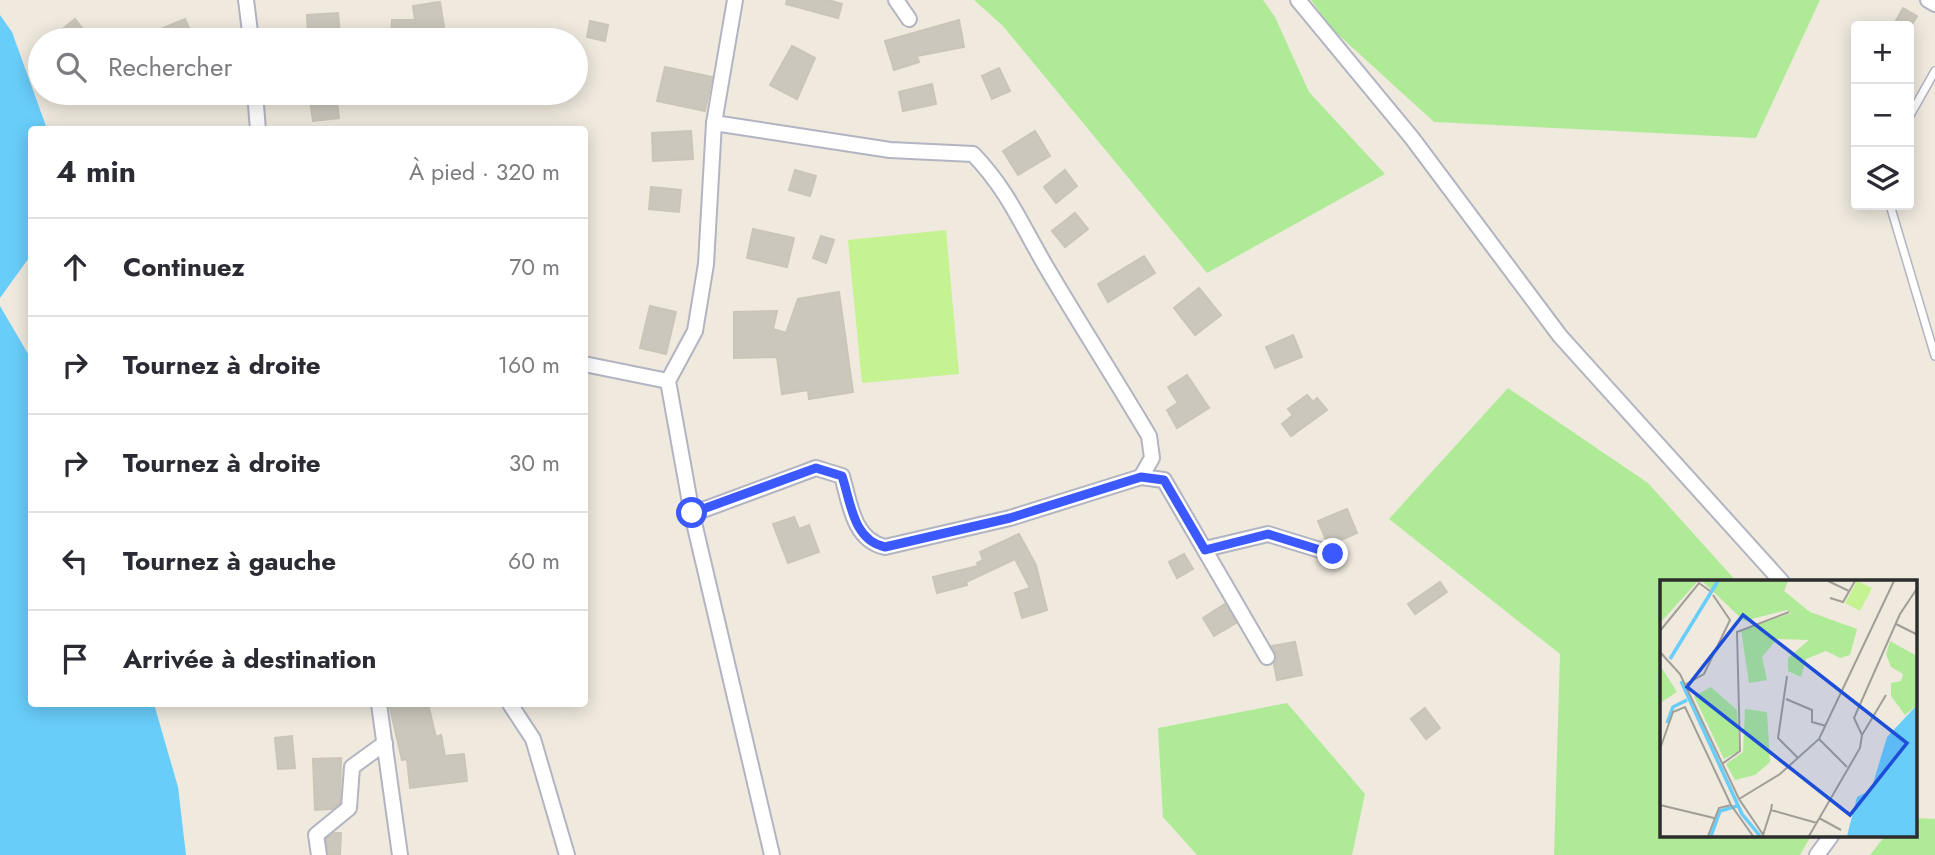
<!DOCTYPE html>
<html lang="fr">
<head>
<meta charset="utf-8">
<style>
	body { margin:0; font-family:Jost,sans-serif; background:#f2f2f3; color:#2b2b33 }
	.controls { position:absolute; right:21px; top:21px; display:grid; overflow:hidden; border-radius:7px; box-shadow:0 4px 18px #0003 }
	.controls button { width:63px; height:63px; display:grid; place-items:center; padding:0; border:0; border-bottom:2px solid #e1e1e2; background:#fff; color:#2b2b33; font:35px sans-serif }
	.stop { position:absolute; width:21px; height:21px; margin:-16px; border:5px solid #3c58ff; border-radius:50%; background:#fff }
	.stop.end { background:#3c58ff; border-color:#fff; box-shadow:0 2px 7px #0008 }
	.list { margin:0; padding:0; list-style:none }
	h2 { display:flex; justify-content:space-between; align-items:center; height:91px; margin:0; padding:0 28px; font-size:30px }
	h2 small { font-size:23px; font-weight:400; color:#7c7c81 }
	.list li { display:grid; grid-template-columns:46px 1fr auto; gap:21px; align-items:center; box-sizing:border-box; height:98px; padding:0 28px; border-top:2px solid #e1e1e2 }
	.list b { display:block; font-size:26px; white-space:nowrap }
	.list em { font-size:23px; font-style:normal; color:#7c7c81 }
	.icon { flex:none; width:38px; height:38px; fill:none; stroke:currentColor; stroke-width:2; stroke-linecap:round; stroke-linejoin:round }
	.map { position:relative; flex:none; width:1935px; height:855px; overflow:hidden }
	.search { position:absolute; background:#fff; box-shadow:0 4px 18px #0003; left:28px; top:28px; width:560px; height:77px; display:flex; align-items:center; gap:18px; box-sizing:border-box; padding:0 24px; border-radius:38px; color:#7c7c81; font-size:26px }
	.panel { position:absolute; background:#fff; box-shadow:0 4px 18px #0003; left:28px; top:126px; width:560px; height:581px; border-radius:7px }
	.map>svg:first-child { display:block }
	.green { fill:#afeb96 }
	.pitch { fill:#c5f391 }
	.water { fill:#69cdfa }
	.building { fill:#cbc7bd; stroke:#cbc5b7; stroke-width:2 }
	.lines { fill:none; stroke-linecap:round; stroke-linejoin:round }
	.service-casing { stroke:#b2b4c2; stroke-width:10 }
	.minor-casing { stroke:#b2b4c2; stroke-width:18 }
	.service { stroke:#fff; stroke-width:7 }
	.minor { stroke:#fff; stroke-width:14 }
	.route { stroke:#3c58ff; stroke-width:9 }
	.inset-river { fill:none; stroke:#69cdfa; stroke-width:3.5 }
	.inset-road { fill:none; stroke:#a19e97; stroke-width:2 }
	.view { fill:#1d4ed8; fill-opacity:0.15; stroke:#1d4ed8; stroke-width:3.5 }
	.inset-edge { fill:none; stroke:#2d2d2d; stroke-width:3.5 }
</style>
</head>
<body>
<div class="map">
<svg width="1935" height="855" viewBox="0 0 1935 855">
	<rect width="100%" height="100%" fill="#efe9de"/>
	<g class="green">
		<polygon points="974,0 1263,0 1275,17 1309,92 1385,174 1207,273 1003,26"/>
		<polygon points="1311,0 1820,0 1756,138 1434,122 1332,29"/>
		<polygon points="1508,388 1648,483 1737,582 1662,582 1662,836 1811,836 1800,855 1554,855 1560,654 1389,519"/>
		<polygon points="1287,703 1365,794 1352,855 1197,855 1163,817 1158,728"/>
		<polygon points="1916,818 1935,819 1935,855 1870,855 1885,836 1916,836"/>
	</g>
	<polygon class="pitch" points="946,230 959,374 862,383 848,240"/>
	<g class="water">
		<polygon points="0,15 12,32 47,129 32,130 31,255 0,298"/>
		<polygon points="0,306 31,359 32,704 154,704 178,787 186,855 0,855"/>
	</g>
	<g class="building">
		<polygon points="787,0 828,0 842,4 838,18 786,4"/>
		<polygon points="440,2 445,34 418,38 417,35 391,35 392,20 415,20 413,6"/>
		<polygon points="1903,8 1917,16 1911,26 1893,26"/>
		<polygon points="338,13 340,34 308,37 307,15"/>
		<polygon points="75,19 91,40 49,40"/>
		<polygon points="185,19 194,40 134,40"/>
		<polygon points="959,20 964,47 917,56 919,62 894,70 885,41"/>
		<polygon points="590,21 608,25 605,41 587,37"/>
		<polygon points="792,46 815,58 797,99 770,85"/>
		<polygon points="665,67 712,77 705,111 657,101"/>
		<polygon points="999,68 1010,91 992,99 982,76"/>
		<polygon points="932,84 936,104 903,111 899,92"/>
		<polygon points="309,93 336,93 339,118 313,121"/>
		<polygon points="691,131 693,159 653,161 652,133"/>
		<polygon points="1035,131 1050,156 1018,175 1003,151"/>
		<polygon points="795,170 816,176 810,196 789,190"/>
		<polygon points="1065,170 1077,186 1056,203 1044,187"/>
		<polygon points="651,187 681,190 679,212 649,209"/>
		<polygon points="1075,213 1088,229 1065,247 1052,231"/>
		<polygon points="753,229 794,238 787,267 747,258"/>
		<polygon points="821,236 834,240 826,263 813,258"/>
		<polygon points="1144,256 1155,273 1108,302 1098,284"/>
		<polygon points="1199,288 1221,315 1195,335 1174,308"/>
		<polygon points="839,292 853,392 809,399 808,390 782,394 777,357 734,358 734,312 777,311 773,329 786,333 798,299"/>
		<polygon points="650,306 676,312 666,354 640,348"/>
		<polygon points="1293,335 1302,357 1275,368 1266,347"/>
		<polygon points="1187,375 1209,408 1177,428 1167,410 1178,403 1168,387"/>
		<polygon points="1307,395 1313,402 1317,398 1327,410 1291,436 1282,424 1293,415 1288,409"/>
		<polygon points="1347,509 1357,533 1332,544 1327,542 1318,521"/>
		<polygon points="794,517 799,529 809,525 819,552 788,563 773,524"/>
		<polygon points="1019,534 1036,565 1047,610 1022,618 1015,593 1030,588 1015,559 966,582 967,585 937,593 933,577 978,566 977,563 983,560 980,552"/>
		<polygon points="1184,554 1193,569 1177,578 1169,562"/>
		<polygon points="1440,582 1447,592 1415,614 1408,604"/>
		<polygon points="1225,604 1236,623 1214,636 1203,618"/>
		<polygon points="1295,642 1302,675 1277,680 1274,664 1277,656 1272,646"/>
		<polygon points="389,704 428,704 436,737 441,735 445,756 464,754 467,781 410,788 407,759 402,760"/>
		<polygon points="1425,708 1440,728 1426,739 1411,719"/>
		<polygon points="292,736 295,768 278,769 275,738"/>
		<polygon points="341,758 340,803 332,809 315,810 313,759"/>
		<polygon points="334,833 341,833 340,855 328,855 326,839"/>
	</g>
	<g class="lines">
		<g class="service-casing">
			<g id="service">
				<polyline points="1909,117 1935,71"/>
				<polyline points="1890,205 1935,356"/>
			</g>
		</g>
		<g class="minor-casing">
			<g id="minor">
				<polyline points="246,0 251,40"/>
				<polyline points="735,0 714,123 706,264 695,331 668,381 692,514 772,855"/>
				<polyline points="896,0 909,19"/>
				<polyline points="1298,0 1412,138 1560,336 1782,582"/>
				<polyline points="1928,0 1935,4"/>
				<polyline points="255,93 258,130"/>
				<path d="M714,123L890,150L973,154C1010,192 1024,231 1051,275C1083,329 1117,382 1149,436L1152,458L1141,477L1164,480L1267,657"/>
				<polyline points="584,364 668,381"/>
				<path d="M692,514L816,468L842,476C850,503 853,540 885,547L1010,518L1141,477"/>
				<polyline points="1205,549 1268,534 1333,554"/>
				<polyline points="379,704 400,855"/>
				<polyline points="510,704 533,739 567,855"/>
				<polyline points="319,855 316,835 349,808 352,767 385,743"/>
				<polyline points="1817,855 1831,836"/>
			</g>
		</g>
		<use href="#service" class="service"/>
		<use href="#minor" class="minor"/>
	</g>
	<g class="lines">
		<path class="route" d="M692,513L816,468L842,476C851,503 853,540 885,547L1010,518L1141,477L1164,480L1205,550L1268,534L1333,554"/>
	</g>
	<g transform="translate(1660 580)">
		<rect width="257" height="257" fill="#efe9de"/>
		<path d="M0,1H38L0,43ZM42,1H128L124,11L150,32L197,49L190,75L180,78L166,71L146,79L141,97L128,91V78L149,60L117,59L102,77L107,100L89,103L81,50L131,33L127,30L84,41ZM230,61L257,76V125L245,135L231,116V103L241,101L243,94L231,87L226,74ZM0,85L17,112L0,123ZM51,107L77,130L79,171L64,179L34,116ZM85,129L107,132L110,182L95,195L75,200L66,184L83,172Z" fill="#afeb96"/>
		<path d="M197,1L212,8L200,31L185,23Z" fill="#c5f391"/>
		<path d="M257,125V256H187L197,217L211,210L227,157Z" fill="#69cdfa"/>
		<path class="inset-river" d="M10,79L58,1M21,101L82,234L100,256M7,143L13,127L27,120M51,256L60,231L77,226"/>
		<path class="inset-road" d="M168,1L189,11M170,18L183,22L195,1M236,44L258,55M0,51L39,3L50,11M0,72L20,94L79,219L104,256M127,96L118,158L138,178M26,104L44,94L70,40L53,15M126,119L152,130V142L166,146M202,155L226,115M159,159L187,187M0,169L13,132L25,127L71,225L93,256M62,184L80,171L77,52L129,32M79,219L120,194L159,159L234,1M112,224L111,230L157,243M0,225L54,238M159,238L181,250M103,255L111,230M48,256L59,228L71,225M149,256L200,168L202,155L194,138L240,34L258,7"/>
		<path class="view" d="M83,35L247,163L190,235L27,107Z"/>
		<rect width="257" height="257" class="inset-edge"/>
	</g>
</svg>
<div class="controls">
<button>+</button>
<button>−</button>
<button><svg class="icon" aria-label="layers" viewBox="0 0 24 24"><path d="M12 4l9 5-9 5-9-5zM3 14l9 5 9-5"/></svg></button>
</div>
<div class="stop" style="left:692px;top:513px"></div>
<div class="stop end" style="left:1333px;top:554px"></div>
<div class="search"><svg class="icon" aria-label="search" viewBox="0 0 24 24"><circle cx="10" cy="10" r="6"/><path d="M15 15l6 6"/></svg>Rechercher</div>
<section class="panel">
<h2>4 min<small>À pied · 320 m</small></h2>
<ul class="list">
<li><svg class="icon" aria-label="ahead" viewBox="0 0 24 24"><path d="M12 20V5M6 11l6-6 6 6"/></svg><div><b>Continuez</b></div><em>70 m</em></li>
<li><svg class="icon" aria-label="right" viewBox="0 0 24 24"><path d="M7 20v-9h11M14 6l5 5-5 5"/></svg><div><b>Tournez à droite</b></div><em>160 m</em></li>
<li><svg class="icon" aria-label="right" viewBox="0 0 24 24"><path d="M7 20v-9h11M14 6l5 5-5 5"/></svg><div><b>Tournez à droite</b></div><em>30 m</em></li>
<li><svg class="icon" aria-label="left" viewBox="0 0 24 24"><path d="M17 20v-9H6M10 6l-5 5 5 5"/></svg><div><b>Tournez à gauche</b></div><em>60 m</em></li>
<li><svg class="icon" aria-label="arrive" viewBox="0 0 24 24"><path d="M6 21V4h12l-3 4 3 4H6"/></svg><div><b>Arrivée à destination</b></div></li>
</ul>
</section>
</div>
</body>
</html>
